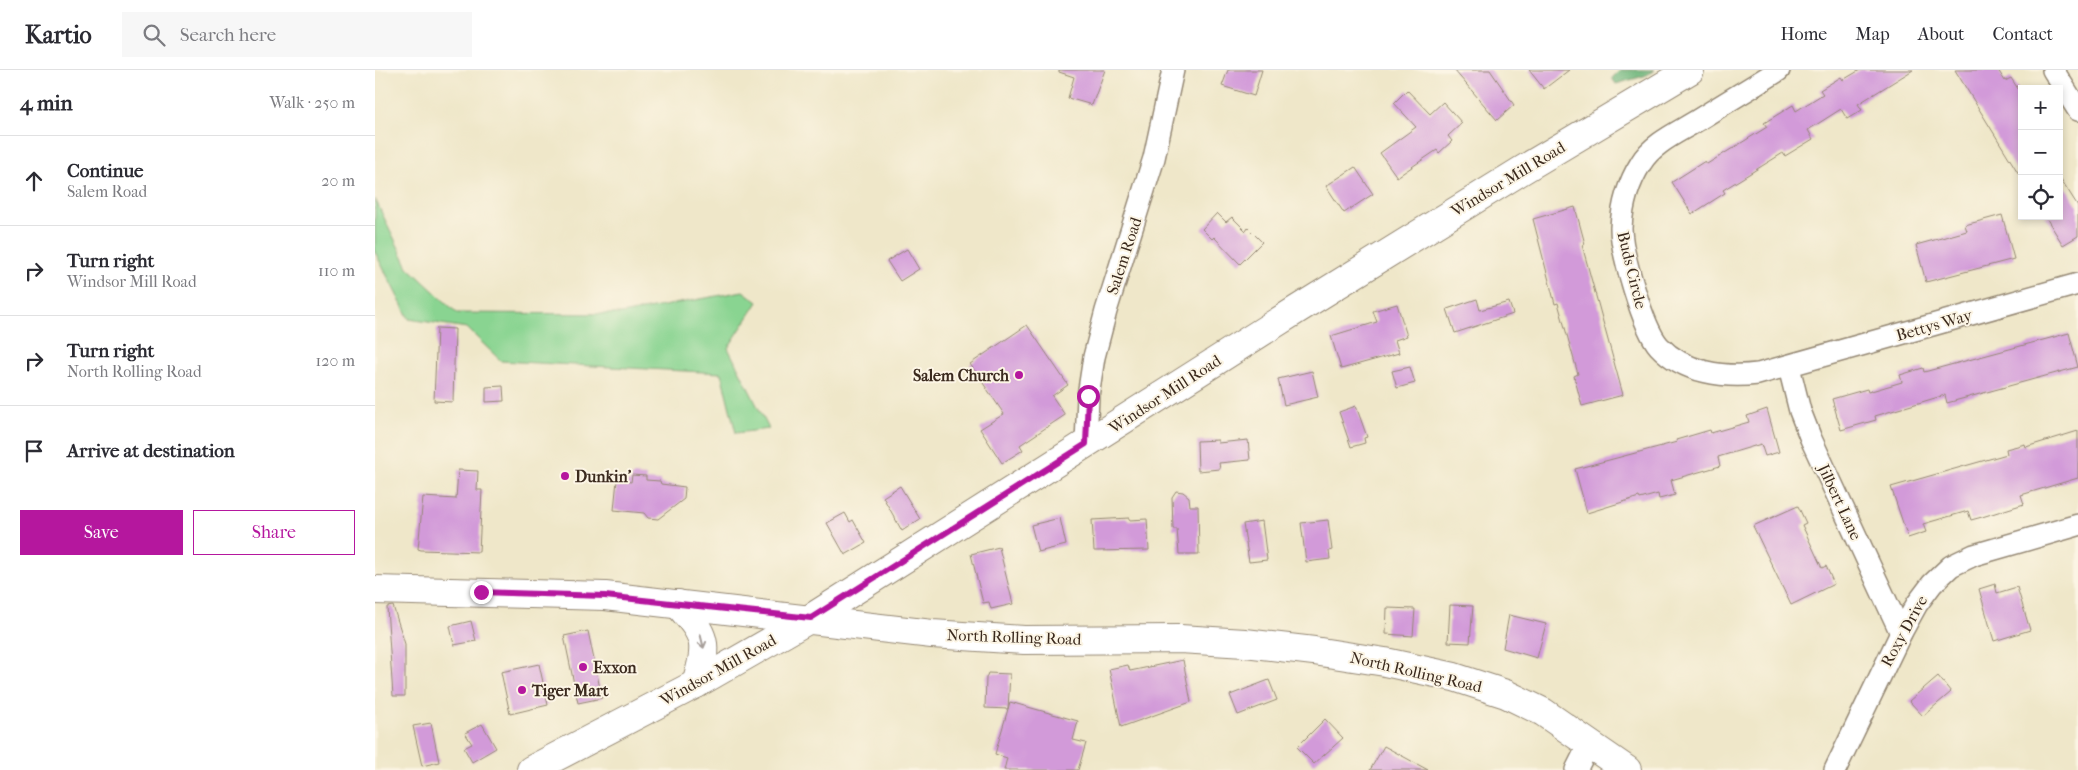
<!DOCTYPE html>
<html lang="en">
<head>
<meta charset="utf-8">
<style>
	body { margin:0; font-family:"IM FELL French Canon",serif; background:#f7f7f7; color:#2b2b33 }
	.controls { position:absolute; right:15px; top:15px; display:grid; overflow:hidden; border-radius:0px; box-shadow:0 2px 8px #0003 }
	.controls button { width:45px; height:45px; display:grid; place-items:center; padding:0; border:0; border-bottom:1px solid #e1e1e2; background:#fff; color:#2b2b33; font:25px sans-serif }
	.stop { position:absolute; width:15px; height:15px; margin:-11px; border:4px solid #b5179e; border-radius:50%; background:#fff }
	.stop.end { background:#b5179e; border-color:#fff; box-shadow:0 1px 5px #0008 }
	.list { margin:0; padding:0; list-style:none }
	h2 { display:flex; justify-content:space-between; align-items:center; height:65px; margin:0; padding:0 20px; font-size:21px }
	h2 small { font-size:16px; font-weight:400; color:#7c7c81 }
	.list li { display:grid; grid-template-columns:32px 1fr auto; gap:15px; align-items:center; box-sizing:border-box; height:90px; padding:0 20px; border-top:1px solid #e1e1e2 }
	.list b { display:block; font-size:19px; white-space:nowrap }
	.list p { margin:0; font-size:16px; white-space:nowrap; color:#7c7c81 }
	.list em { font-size:16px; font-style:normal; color:#7c7c81 }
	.actions { display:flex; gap:10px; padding:15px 20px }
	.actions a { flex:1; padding:11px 0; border:1px solid #b5179e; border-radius:0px; text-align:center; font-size:18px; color:#b5179e }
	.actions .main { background:#b5179e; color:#fff }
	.icon { flex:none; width:28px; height:28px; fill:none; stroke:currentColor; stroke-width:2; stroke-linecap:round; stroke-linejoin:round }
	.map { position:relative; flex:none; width:1703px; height:700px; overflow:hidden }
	header { display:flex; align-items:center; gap:30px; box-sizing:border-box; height:70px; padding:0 25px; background:#fff; border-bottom:1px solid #e1e1e2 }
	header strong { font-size:24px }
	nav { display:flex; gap:28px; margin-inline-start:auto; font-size:18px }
	.search { width:350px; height:45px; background:#f7f7f7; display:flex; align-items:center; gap:12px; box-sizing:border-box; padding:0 18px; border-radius:0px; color:#7c7c81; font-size:19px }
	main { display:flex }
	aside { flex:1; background:#fff }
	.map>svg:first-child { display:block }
	.green { fill:#89d491; stroke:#627f58 }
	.forest { fill:#6eb67b; stroke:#54704c }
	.building { fill:#d29ad9 }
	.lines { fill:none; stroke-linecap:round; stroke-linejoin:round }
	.street-casing { stroke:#958874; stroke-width:24 }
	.secondary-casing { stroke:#958874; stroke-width:30 }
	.primary-casing { stroke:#958874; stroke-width:30 }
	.street { stroke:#fff; stroke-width:21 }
	.secondary { stroke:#fff; stroke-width:28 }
	.primary { stroke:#fff; stroke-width:28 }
	.oneway { stroke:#a79f9a }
	.route { stroke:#b5179e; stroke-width:6 }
	.poi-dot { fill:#b5179e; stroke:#fcf5e5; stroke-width:2 }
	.labels { text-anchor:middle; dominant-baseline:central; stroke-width:4; stroke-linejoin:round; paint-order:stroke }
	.street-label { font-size:16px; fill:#3b2a1e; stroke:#fcf5e5 }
	.poi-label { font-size:16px; font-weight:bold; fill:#3b2a1e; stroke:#fcf5e5; text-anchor:start }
</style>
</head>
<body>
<header>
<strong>Kartio</strong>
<div class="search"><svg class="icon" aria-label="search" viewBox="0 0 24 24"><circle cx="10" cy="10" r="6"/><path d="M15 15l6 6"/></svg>Search here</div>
<nav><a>Home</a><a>Map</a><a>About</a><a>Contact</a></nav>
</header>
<main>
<aside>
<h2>4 min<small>Walk · 250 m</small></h2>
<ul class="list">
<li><svg class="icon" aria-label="ahead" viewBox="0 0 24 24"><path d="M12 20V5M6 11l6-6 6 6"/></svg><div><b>Continue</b><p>Salem Road</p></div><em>20 m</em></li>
<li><svg class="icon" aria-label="right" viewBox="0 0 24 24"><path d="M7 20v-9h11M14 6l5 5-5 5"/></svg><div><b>Turn right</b><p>Windsor Mill Road</p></div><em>110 m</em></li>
<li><svg class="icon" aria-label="right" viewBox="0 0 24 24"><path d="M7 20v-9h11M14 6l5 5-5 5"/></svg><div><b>Turn right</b><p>North Rolling Road</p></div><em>120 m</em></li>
<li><svg class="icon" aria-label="arrive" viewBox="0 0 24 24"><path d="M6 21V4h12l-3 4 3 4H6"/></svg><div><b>Arrive at destination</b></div></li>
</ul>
<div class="actions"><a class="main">Save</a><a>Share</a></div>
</aside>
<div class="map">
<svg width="1703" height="700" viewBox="0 0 1703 700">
	<rect width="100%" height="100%" fill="#fcf5e5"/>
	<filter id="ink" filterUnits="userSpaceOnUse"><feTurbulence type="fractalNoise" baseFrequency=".02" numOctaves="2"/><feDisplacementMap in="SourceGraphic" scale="10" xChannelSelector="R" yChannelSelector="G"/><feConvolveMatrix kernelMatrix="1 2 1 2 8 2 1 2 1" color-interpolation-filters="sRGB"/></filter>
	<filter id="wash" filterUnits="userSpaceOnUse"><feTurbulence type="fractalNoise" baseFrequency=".0096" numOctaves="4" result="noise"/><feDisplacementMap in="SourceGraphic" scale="20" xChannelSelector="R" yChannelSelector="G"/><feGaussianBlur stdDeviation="1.12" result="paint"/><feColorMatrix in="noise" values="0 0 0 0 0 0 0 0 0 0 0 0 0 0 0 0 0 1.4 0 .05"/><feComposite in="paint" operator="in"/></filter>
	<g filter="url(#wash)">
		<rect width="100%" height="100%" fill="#efe7c9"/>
		<polygon class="green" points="0,129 33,197 82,243 246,244 368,221 383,232 353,278 394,359 361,363 346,303 126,291 92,258 34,249 0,182"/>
		<polygon class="forest" points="1245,0 1280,0 1269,6 1241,14 1237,8"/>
		<g id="blocks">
			<g class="building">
				<polygon points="684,0 730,0 717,35 693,28 699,7 684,2"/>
				<polygon points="853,0 887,0 879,26 847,16"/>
				<polygon points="1079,0 1115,0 1139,35 1122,50"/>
				<polygon points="1154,0 1194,0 1169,19"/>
				<polygon points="1485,0 1538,0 1483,34 1487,40 1472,49 1466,39 1433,60 1438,69 1410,86 1408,83 1348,120 1350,123 1317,144 1297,112 1330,91 1332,94 1392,57 1389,53 1418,35 1421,41 1448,24 1445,20 1466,7 1468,10"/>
				<polygon points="1580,0 1623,0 1630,11 1636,8 1647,25 1647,109"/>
				<polygon points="1032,20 1055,44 1068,32 1087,53 1073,66 1077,71 1064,83 1062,80 1022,107 1005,83 1041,57 1019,33"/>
				<polygon points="980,97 998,124 969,143 951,116"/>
				<polygon points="1684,106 1703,136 1703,166 1688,175 1670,146 1684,146"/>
				<polygon points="1200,137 1210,174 1207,175 1248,325 1207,336 1199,306 1203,304 1183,233 1180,234 1158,149"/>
				<polygon points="842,143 851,152 857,147 871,161 873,158 887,172 865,194 839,167 837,169 827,159"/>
				<polygon points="1627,145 1639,189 1551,212 1541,175 1592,161 1590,155"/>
				<polygon points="532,179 544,199 525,211 512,191"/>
				<polygon points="1102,229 1105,240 1134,232 1138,244 1080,263 1072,239"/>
				<polygon points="1022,234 1032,266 1020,270 1024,283 966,299 956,266 1002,252 998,241"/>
				<polygon points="652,255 693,315 677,326 690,345 645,375 648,380 627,393 605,359 629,344 595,294"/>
				<polygon points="62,258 80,259 78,332 59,331"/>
				<polygon points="1694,263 1703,297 1572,333 1570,325 1500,346 1501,350 1466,360 1457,329 1492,319 1493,322 1527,312 1525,305 1548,298 1549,302"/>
				<polygon points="1035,297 1040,313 1022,318 1017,301"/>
				<polygon points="937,301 943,327 909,335 903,309"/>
				<polygon points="128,316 129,331 111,332 111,317"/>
				<polygon points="981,336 992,367 989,368 990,373 976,377 964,342"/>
				<polygon points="1392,339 1404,382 1390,386 1386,374 1343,387 1345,396 1296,410 1300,425 1284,429 1283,424 1265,429 1264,427 1212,443 1200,399 1302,372 1301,370 1335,360 1336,363 1374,352 1372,346"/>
				<polygon points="1703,361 1703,408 1646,425 1649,434 1607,447 1596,450 1593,441 1548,454 1551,462 1533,468 1516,417 1632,384 1631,379 1650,374 1651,377"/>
				<polygon points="843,370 843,373 873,370 875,390 844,393 845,399 823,401 822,371"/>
				<polygon points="83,400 103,401 102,420 107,420 104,482 46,480 43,479 48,427 81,429"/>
				<polygon points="257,405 271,406 271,410 285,411 286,414 310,417 309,429 283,449 273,448 269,443 239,440 242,410 256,412"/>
				<polygon points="525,416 545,449 527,461 508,427"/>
				<polygon points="801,421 808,422 814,427 815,436 823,436 824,484 804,484 802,459 798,459 797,427"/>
				<polygon points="1423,436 1431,453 1427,455 1447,498 1451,496 1459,514 1416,535 1378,456"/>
				<polygon points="470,443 475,452 478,450 491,473 470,485 452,453"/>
				<polygon points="685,448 691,475 663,482 656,455"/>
				<polygon points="754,448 754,450 772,449 774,480 719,481 717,450"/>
				<polygon points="953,450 957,480 954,481 955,489 931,492 926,453"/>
				<polygon points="887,451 892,490 874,492 868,454"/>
				<polygon points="624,477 638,534 616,539 614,532 608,533 596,484"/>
				<polygon points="1620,514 1622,523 1642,517 1655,560 1619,571 1604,519"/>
				<polygon points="1075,535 1098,536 1095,573 1073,572"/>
				<polygon points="18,536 30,574 30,626 18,626 12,537"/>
				<polygon points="1012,538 1040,539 1038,566 1011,564"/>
				<polygon points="1134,545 1171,554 1162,588 1128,578"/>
				<polygon points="96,551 101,571 79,575 75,556"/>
				<polygon points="213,561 227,628 203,633 189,566"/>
				<polygon points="808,590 816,632 746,657 734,599 753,595 755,601"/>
				<polygon points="164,594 173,635 135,644 126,602"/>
				<polygon points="613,603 635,604 633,639 610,638 611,608"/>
				<polygon points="1563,606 1576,622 1548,646 1534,631"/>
				<polygon points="894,610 902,630 863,645 855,625"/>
				<polygon points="635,632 703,651 698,670 711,673 703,700 629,700 632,688 620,684"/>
				<polygon points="950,649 968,668 939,694 922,677"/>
				<polygon points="56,653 64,692 47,696 38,656"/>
				<polygon points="107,654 121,678 97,692 89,678 97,674 90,663"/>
				<polygon points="1009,676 1053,700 995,700"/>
			</g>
		</g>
	</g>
	<g filter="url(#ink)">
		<use href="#blocks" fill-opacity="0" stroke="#958874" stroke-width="1"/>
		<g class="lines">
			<g class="street-casing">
				<g id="street">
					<path d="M1404,0C1377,17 1350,33 1323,50C1304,62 1278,73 1266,93C1254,112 1247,135 1246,158C1246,181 1268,258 1284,276C1309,303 1349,308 1383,304L1703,214"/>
					<polyline points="1678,0 1703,40"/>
					<polyline points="1414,297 1425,341 1436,369 1526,563"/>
					<polyline points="711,374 713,326 719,287 731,241 779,88 798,0"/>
					<polyline points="1201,700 1214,674"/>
					<polyline points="1460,700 1526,563 1542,534 1557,514 1576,496 1599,485 1703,455"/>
				</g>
			</g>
			<g class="secondary-casing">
				<g id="secondary">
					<path d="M303,534C331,566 334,573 321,614"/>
					<polyline points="156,700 321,614 436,548 923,239 1149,99 1315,0"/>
				</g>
			</g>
			<g class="primary-casing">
				<polyline id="primary" points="0,520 230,526 557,564 649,570 805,569 870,573 939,581 1010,592 1079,607 1131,624 1168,642 1252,700"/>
			</g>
			<use href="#street" class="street"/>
			<use href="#secondary" class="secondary"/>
			<use href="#primary" class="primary"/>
		</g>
		<defs><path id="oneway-shaft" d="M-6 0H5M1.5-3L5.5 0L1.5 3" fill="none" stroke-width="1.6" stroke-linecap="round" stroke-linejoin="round" transform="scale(1.25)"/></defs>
		<use class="oneway" href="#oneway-shaft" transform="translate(327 571) rotate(76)"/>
	</g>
	<g class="lines" filter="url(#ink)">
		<polyline class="route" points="106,522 230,526 436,548 711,374 713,326"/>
	</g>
	<g class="poi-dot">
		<circle cx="644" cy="305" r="5"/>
		<circle cx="190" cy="406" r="5"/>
		<circle cx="208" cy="597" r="5"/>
		<circle cx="147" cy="620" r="5"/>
	</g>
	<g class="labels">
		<g class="street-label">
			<text transform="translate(1133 109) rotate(-31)">Windsor Mill Road</text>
			<text transform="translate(749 186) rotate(-72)">Salem Road</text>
			<text transform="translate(1257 200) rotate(76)">Buds Circle</text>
			<text transform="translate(1559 255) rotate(-16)">Bettys Way</text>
			<text transform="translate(790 324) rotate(-33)">Windsor Mill Road</text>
			<text transform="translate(1465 432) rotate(65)">Jilbert Lane</text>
			<text transform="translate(1529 561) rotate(-61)">Roxy Drive</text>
			<text transform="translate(639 567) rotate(2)">North Rolling Road</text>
			<text transform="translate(343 600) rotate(-29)">Windsor Mill Road</text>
			<text transform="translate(1041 602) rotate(13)">North Rolling Road</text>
		</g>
		<g class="poi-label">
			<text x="634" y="305" text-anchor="end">Salem Church</text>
			<text x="200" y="406">Dunkin'</text>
			<text x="218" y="597">Exxon</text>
			<text x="157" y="620">Tiger Mart</text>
		</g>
	</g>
</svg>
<div class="controls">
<button>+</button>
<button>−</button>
<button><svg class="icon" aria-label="locate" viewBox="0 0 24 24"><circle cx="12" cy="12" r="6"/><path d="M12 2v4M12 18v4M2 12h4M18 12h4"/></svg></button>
</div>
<div class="stop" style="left:713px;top:326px"></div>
<div class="stop end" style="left:106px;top:522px"></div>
</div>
</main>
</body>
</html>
